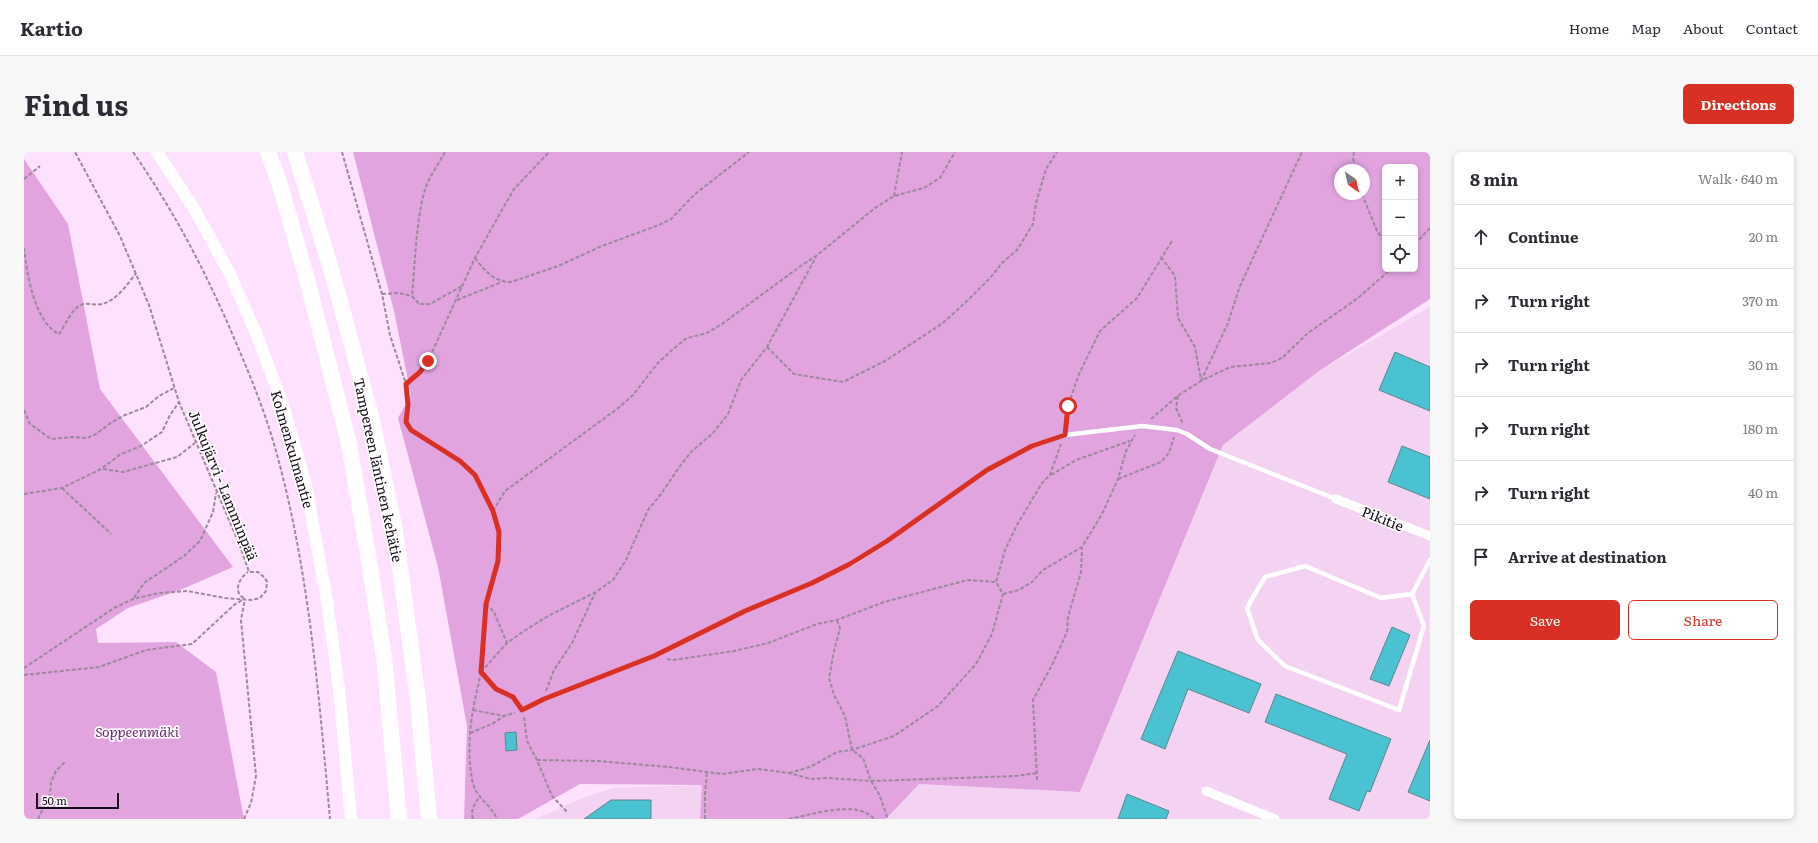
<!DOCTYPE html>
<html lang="en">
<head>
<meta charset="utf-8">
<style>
	body { margin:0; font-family:Literata,serif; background:#f7f7f7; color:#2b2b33 }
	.controls { position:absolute; right:12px; top:12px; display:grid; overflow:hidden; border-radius:6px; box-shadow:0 2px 6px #0003 }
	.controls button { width:36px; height:36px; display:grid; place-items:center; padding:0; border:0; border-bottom:1px solid #e1e1e2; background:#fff; color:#2b2b33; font:20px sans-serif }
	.compass { position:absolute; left:1310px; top:12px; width:36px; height:36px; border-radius:50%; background:#fff; box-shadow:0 2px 6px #0003; rotate:146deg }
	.scale { position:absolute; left:12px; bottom:10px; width:83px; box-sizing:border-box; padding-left:4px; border:2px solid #160c15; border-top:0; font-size:11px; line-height:14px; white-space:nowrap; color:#160c15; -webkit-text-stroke:3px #fff; paint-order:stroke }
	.stop { position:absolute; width:12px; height:12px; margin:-9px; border:3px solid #d93025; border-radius:50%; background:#fff }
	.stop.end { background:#d93025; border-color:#fff; box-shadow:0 1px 4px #0008 }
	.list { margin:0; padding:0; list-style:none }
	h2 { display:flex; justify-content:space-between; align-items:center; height:52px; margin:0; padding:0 16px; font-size:17px }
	h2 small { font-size:13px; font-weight:400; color:#7c7c81 }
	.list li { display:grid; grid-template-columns:26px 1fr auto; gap:12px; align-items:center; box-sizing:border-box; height:64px; padding:0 16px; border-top:1px solid #e1e1e2 }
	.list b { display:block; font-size:15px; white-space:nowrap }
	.list em { font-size:13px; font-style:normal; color:#7c7c81 }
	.actions { display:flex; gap:8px; padding:12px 16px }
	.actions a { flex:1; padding:9px 0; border:1px solid #d93025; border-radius:6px; text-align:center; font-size:14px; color:#d93025 }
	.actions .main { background:#d93025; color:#fff }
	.icon { flex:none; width:22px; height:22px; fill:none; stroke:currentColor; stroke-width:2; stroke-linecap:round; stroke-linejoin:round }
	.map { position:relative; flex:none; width:1406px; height:667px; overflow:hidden; border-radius:6px }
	header { display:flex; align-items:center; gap:24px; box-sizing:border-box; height:56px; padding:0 20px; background:#fff; border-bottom:1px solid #e1e1e2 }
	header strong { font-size:19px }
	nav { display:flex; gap:22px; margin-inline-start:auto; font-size:14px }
	.intro { display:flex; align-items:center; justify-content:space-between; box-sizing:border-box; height:96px; padding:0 24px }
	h1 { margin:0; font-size:28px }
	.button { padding:10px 18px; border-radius:6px; background:#d93025; color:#fff; font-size:14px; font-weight:700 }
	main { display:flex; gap:24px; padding:0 24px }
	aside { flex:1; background:#fff; border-radius:6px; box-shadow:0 2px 6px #0003 }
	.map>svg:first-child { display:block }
	.built { fill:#f3d2f2 }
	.forest { fill:#e1a4df; fill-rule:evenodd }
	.building { fill:#4bc2d1; stroke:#5c868c }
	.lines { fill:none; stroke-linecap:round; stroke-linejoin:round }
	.path { stroke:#9d899c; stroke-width:2; stroke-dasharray:4 2; stroke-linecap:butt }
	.lane { stroke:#fff; stroke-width:4.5 }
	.street { stroke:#fff; stroke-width:9 }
	.secondary { stroke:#fff; stroke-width:12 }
	.highway { stroke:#fff; stroke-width:16 }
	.route { stroke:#d93025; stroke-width:5 }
	.labels { text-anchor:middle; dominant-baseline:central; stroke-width:3.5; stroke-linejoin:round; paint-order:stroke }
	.street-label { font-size:14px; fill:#160c15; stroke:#fff }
	.park-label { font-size:14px; font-style:italic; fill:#702970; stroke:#fff }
</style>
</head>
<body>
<header>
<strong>Kartio</strong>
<nav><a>Home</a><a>Map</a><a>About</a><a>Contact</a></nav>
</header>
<div class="intro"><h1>Find us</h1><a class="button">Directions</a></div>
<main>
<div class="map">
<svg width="1406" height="667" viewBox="0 0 1406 667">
	<rect width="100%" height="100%" fill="#fee2fd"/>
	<g class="built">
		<polygon points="1406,155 1406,667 862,667 895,632 1056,640 1199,293 1295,219"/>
		<polygon points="678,633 676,667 512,667 559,646 589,636"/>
	</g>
	<g class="forest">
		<path d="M329,0H1406V147L1295,219L1199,293L1056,640L895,632L862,667H676L678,633L556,632L494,667H440L443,574L414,415L374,266L387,243L370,159ZM1361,15H1391V117H1361ZM1316,18H1340V42H1316Z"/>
		<polygon points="0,7 44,72 76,237 209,415 156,438 104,456 72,477 74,491 152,490 192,520 220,667 0,667"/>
	</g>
	<g class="building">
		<polygon points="1371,200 1406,215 1406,259 1355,238"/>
		<polygon points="1378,294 1406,305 1406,347 1364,330"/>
		<polygon points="1368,475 1386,483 1365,534 1346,527"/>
		<polygon points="1154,499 1237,532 1225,561 1164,537 1141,597 1117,587"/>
		<polygon points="1252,542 1367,587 1346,640 1343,639 1335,659 1305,647 1323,602 1241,570"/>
		<polygon points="492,580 493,598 482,599 481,581"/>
		<polygon points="1406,588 1406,649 1384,640"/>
		<polygon points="1103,642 1145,659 1142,667 1094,667"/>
		<polygon points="587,648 627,648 627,667 560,667"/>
	</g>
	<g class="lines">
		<g class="path">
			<path d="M109,0C152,62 184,124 213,193C228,228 242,263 252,299C285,417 295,545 306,667"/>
			<path d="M318,0L358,142L366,183L382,232L384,253L382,270C392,285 420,297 435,308C452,321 460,340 468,358C475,374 477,392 474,409C472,424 464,438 462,453C458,475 459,497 457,519C455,532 451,545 449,558C445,581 444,604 448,627C451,646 466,651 473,667"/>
			<path d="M421,0C414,13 404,26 400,41C392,71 391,112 388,144L395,152H406L438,134"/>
			<polyline points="1330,0 1329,6 1332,18"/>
			<polyline points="0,27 16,14"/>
			<polyline points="1338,42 1353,79 1361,90"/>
			<polyline points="870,44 878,0"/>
			<polyline points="1391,92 1406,76"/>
			<path d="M0,96C3,121 10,170 35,182C41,174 48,156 57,153C63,150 71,154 78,152C92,149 104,132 112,121"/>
			<polyline points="1137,105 1151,124 1154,166 1171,195 1177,228"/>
			<path d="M451,106C461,119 470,130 487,130L534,114L578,94L635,73L647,67L671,42L725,0"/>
			<polyline points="358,142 375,141 388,144"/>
			<polyline points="433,148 478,130"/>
			<polyline points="743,195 770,222 819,230 861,209 919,171 944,148 966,126 978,111 993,98 1009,72 1012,51 1022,17 1033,0"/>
			<polyline points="1177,229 1204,171 1216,134 1278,0"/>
			<polyline points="382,232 396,220 404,209 451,106 470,72 490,37 525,0"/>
			<polyline points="1154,244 1152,256 1159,272"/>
			<polyline points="0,258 6,272 27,287 49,285 63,286 72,282 88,270 101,263 122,255 135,244 150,236"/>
			<polyline points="1127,267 1155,243 1177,229 1206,215 1247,211 1258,206 1284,181 1334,146 1367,117"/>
			<polyline points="1041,276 1044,254 1055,222 1076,179 1113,146 1148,89"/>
			<polyline points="79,317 99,320 153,305 171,291"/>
			<polyline points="1027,323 1052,308 1106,289"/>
			<polyline points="1094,327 1137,310 1145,301 1150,285"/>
			<polyline points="38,336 87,382"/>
			<polyline points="0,342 38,336 77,317 97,302 117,294 138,280 146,263 155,250"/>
			<polyline points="469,359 481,339 593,257 609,243 633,212 649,197 663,186 683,181 698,172 778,113 792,104 851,56 870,44 900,36 916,26 931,0"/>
			<polyline points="979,442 995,438 1008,430 1019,418 1058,395 1078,362 1094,327 1102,299 1111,283"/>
			<polyline points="110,446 120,431 160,404 176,389 189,360 192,341"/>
			<path d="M220,446C208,440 216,425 224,420"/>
			<polyline points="462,452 470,460 483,491"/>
			<polyline points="813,468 816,476 810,499 805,526 810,543 821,564 828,598 839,606 847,629 855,642 864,667"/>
			<polyline points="643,507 649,508 710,499 744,491 793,472 813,468 860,450 944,428 972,430"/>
			<polyline points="0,516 90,456 109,447 135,441 163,439 201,446 227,448 236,446 242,439 243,430 241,426 234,420 225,420 216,394 155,250 125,153 96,84 51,0"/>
			<polyline points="457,520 483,491 500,479 524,464 572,440 589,428 602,408 624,358 637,342 656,314 667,300 689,281 704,262 717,228 743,195 792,105"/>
			<polyline points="457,520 471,537 489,545 494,552"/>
			<polyline points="0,523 75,515 122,498 168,492 210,453 220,447"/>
			<polyline points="522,539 530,518 548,491 571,441"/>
			<polyline points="449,558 480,564 491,561"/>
			<polyline points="500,565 503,589 513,608 528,644 544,661"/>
			<polyline points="446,581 468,572 480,564"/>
			<polyline points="513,608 573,609 646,615 698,622 734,617 765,621 787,627 804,626 847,629 992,624 1013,621"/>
			<polyline points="765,621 786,615 813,600 828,598 870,584 914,554 952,512 968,482 979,442 972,430 981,398 993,373 1018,331 1026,323 1037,292"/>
			<polyline points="1013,628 1009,548 1029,511 1043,480 1044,465 1057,420 1058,395"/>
			<polyline points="14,667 26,642 27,630 32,619 41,610"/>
			<polyline points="220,667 227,651 232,624 217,468 221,447"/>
			<path d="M449,667C446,657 451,653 455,645"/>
			<polyline points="681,667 681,643 683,620"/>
			<path d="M765,667C785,663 817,653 837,659C842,660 847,664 851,667"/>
		</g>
		<g class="lane">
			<polyline points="1388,442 1357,446 1281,414 1241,425 1223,456 1234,488 1261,514 1375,558 1400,474 1388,442 1406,408"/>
			<polyline points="498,558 520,547 630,504 721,459 788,431 827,412 863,389 963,318 1008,294 1041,283 1118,274 1153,278 1163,282 1186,297 1312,347"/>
		</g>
		<g class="street">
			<polyline points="1312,347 1406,384"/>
			<polyline points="1182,639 1251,667"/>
		</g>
		<polyline class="secondary" points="133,0 169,55 205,120 232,181 260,256 282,333 303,449 315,537 327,667"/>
		<g class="highway">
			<polyline points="244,0 256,33 284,131 325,292 342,391 360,505 375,667"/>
			<polyline points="271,0 308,120 348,268 371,379 394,548 405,667"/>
		</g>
	</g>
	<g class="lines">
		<polyline class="route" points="404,209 396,220 382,232 384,253 382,270 387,278 436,309 451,323 469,359 475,380 474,409 462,452 457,520 472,537 489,545 498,558 520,547 630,504 721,459 788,431 826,412 863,389 963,318 1008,294 1041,283 1044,254"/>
	</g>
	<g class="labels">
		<g class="street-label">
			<text transform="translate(269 297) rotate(74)">Kolmenkulmantie</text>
			<text transform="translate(355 318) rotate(78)">Tampereen läntinen kehätie</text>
			<text transform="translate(200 333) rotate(68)">Julkujärvi - Lamminpää</text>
			<text transform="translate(1359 366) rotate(22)">Pikitie</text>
		</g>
		<g class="park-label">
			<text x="113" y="579">Soppeenmäki</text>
		</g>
	</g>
</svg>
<div class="controls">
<button>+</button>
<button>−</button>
<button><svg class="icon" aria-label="locate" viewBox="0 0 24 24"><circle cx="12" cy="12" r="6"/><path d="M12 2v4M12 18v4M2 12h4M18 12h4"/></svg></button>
</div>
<svg class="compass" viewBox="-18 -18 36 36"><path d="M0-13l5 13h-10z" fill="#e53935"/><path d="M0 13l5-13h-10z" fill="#7c7c81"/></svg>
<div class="scale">50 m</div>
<div class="stop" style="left:1044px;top:254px"></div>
<div class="stop end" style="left:404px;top:209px"></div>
</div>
<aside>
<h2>8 min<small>Walk · 640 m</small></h2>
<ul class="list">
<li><svg class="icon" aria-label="ahead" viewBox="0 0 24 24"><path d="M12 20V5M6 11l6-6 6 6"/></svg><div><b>Continue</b></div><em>20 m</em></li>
<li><svg class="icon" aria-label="right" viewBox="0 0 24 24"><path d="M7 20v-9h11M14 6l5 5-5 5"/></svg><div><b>Turn right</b></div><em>370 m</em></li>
<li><svg class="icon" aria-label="right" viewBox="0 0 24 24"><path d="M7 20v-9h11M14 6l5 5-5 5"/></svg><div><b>Turn right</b></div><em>30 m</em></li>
<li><svg class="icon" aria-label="right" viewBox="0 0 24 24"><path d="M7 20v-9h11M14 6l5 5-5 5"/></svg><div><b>Turn right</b></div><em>180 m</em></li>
<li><svg class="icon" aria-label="right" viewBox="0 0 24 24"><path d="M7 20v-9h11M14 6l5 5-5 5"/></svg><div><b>Turn right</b></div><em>40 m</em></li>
<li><svg class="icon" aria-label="arrive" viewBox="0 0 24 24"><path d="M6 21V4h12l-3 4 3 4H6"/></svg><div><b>Arrive at destination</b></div></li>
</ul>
<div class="actions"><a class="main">Save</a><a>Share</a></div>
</aside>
</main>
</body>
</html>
